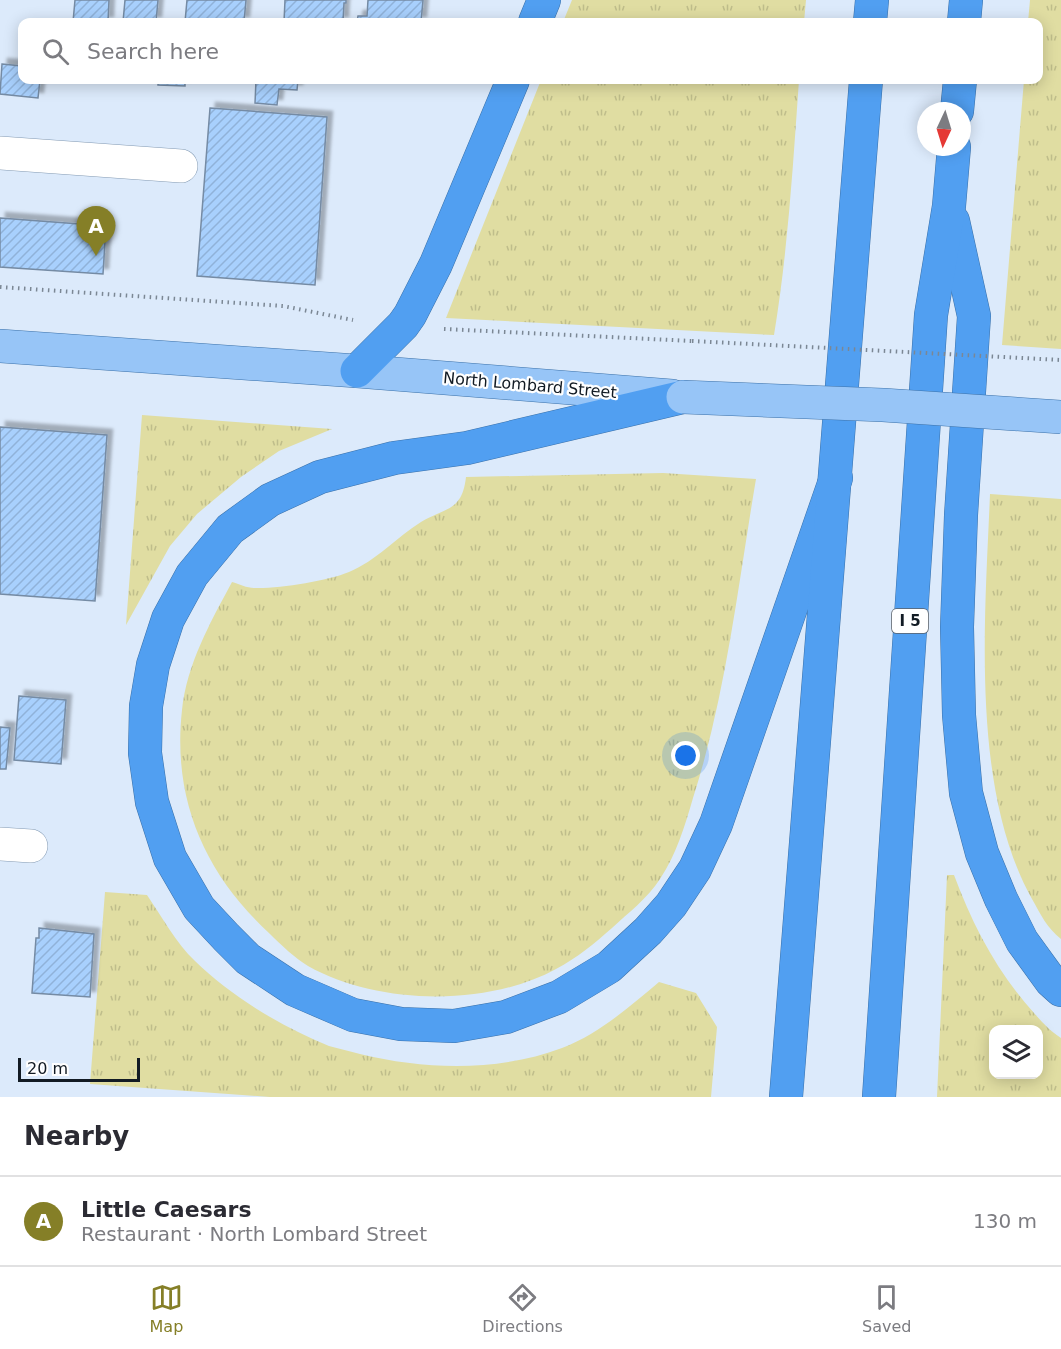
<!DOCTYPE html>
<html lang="en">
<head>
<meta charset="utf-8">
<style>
	body { margin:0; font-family:"DejaVu Sans",sans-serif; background:#f2f2f3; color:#2b2b33 }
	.controls { position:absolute; right:18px; bottom:18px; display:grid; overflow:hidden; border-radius:12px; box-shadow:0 3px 15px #0003 }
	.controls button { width:54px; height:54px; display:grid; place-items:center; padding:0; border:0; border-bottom:2px solid #e1e1e2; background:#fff; color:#2b2b33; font:30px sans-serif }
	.compass { position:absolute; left:917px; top:102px; width:54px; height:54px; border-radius:50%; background:#fff; box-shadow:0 3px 15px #0003; rotate:184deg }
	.scale { position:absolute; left:18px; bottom:15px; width:122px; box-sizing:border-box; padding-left:6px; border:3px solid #121b24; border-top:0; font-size:16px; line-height:21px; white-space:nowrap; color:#121b24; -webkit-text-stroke:4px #fff; paint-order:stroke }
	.you { position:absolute; left:686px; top:756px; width:21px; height:21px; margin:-15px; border:4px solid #fff; border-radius:50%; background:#1a73e8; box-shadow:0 0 0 9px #1a73e833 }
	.badge { display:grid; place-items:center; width:39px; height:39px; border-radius:50%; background:#857f27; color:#fff; font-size:20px; font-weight:700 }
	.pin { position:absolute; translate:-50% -50px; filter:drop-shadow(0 2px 3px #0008) }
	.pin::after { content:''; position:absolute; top:32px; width:21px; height:18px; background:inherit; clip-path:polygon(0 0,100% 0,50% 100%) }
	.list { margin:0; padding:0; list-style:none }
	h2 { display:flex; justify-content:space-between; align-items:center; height:78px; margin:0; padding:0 24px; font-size:26px }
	h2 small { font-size:20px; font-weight:400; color:#7c7c81 }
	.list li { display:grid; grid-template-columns:39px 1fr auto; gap:18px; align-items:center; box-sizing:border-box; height:90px; padding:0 24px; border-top:2px solid #e1e1e2 }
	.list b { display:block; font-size:22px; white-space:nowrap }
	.list p { margin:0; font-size:20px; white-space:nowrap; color:#7c7c81 }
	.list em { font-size:20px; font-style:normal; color:#7c7c81 }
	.icon { flex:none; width:33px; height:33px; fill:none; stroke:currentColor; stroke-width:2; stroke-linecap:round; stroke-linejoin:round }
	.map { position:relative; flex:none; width:1061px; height:1097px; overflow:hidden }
	.search { position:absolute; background:#fff; box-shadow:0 3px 15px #0003; left:18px; right:18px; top:18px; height:66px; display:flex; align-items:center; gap:15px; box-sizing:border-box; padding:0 21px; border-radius:12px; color:#7c7c81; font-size:22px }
	.sheet { height:168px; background:#fff }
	nav { display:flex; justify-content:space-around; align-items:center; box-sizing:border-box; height:84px; border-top:2px solid #e1e1e2; background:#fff; font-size:16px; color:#7c7c81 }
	nav a { display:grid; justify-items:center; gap:3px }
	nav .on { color:#857f27 }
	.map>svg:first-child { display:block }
	.grass { fill:url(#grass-tufts); fill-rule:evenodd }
	.building { fill:url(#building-hatch); stroke:#758ba4; stroke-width:1.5; filter:url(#shadow) }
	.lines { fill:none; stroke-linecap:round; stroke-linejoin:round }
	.minor-casing { stroke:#839ab3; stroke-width:34 }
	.major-casing { stroke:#3b71a9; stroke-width:34 }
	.highway-casing { stroke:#3b71a9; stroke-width:34 }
	.path { stroke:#7b8794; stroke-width:4; stroke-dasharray:1.5 4.5; stroke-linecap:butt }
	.minor { stroke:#fff; stroke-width:33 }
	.major { stroke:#97c5f7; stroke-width:33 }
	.highway { stroke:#519ff1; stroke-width:33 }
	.major-bridge-casing { stroke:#3b71a9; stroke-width:34; stroke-linecap:butt }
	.path-bridge { stroke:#7b8794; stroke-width:4; stroke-dasharray:1.5 4.5; stroke-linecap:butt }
	.major-bridge { stroke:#97c5f7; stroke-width:33 }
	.labels { text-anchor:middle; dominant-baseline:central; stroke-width:4.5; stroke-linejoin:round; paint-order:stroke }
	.shield { fill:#fff; stroke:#595f66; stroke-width:1.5 }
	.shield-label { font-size:15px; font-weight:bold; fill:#121b24 }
	.street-label { font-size:16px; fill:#121b24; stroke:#fff }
</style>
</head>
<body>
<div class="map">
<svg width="1061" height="1097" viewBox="0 0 1061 1097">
	<defs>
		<pattern id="grass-tufts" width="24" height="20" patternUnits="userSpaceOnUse" patternTransform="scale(1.5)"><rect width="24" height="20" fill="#e0dda2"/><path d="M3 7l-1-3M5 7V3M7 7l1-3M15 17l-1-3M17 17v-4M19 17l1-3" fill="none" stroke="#bfbd8b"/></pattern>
		<pattern id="building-hatch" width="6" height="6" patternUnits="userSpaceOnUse" patternTransform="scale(1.5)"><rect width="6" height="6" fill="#a8d0fd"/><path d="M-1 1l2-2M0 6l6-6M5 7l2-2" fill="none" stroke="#90b2d9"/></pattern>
		<filter id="shadow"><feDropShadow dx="5.5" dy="-5.5" stdDeviation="1.5" flood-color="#0004"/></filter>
	</defs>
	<rect width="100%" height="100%" fill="#dceafb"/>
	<g class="grass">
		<polygon points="572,0 806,0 804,22 563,22"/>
		<polygon points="1030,0 1061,0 1061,349 1002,345 1024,80 1038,80 1038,22 1028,22"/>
		<path d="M541,80H799C793,165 788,250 774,335L446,318Z"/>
		<polygon points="142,415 332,429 279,451 241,477 197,514 170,546 126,625"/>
		<path d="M663,473L756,479C738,585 726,695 693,798C685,826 676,855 660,879C647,899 628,913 612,928C595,943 577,958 556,969C487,1007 377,1005 308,966C295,958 281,945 270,934C205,874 172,800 182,710C187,664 210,623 232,582C239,584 247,588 254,588C278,589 327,581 349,572C376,561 397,537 421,522C447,507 462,511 466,477Z"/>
		<path d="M990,494L1061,499V939C1047,928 1041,915 1032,899C970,788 985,618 990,494Z"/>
		<path d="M947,875H954C973,926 997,972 1034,1013C1042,1022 1050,1031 1061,1038V1097H937ZM994,1030H1038V1074H994Z"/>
		<path d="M105,892L147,895C162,917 176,943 195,961C232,997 282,1027 329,1046C339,1049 350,1051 360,1054C426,1070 498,1072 562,1048C599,1034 629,1007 659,982L696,993L717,1027L711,1097H270L90,1084Z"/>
	</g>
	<g class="building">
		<polygon points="75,0 109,0 108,22 73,22"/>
		<polygon points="125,0 158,0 156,22 123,22"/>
		<polygon points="187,0 246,0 244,22 185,22"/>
		<polygon points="285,0 346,0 346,3 344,3 343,22 284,22"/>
		<polygon points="368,0 423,0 421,22 357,22 358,16 367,16"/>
		<polygon points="2,64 22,66 22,80 40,80 38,98 0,94"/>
		<polygon points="158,80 185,80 185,86 158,85"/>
		<polygon points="256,80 298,80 297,90 279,89 277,105 255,103"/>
		<polygon points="210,108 327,117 315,285 197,276"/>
		<polygon points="0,218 106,226 103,274 0,267"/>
		<polygon points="0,427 107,435 95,601 0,594"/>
		<polygon points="19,696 66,700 61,764 14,760"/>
		<polygon points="0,727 10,728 6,769 0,769"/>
		<polygon points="39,928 94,934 90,997 32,993 36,938 39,938"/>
	</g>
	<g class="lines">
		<g class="minor-casing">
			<g id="minor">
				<polyline points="0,153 181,166"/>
				<polyline points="0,844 31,846"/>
			</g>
		</g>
		<g class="major-casing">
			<polyline id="major" points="0,346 357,371 672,396"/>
		</g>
		<g class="highway-casing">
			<g id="highway">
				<polyline points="535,22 544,0"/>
				<polyline points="870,22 872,0"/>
				<polyline points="964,22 966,0"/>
				<polyline points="957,111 960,80"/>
				<polyline points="953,221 974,316 961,515 957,627 959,715 966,793 982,853 1001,899 1022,941 1051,981 1061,990"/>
				<polyline points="357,371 403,325 410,315 436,264 513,80"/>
				<polyline points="683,397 467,448 394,458 320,477 270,500 230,529 192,575 168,619 153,665 146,706 145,753 152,802 170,858 199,908 226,937 248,959 295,990 353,1015 401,1024 454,1026 506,1017 559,997 609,967 648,931 671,905 695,869 716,824 836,478"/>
				<polyline points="786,1097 866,80"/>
				<polyline points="879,1097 931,315 949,206 954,147"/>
			</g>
		</g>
		<g class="path">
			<polyline points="0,287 283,306 353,320"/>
			<polyline points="444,329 692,341"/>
		</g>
		<use href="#minor" class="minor"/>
		<use href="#major" class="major"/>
		<use href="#highway" class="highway"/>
		<g class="major-bridge-casing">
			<polyline id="major-bridge" points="683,397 883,405 1061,417"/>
		</g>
		<polyline class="path-bridge" points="692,341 1061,360"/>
		<use href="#major-bridge" class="major-bridge"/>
	</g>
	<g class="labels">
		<rect class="shield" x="892" y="609" width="36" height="24" rx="4.5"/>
		<g class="shield-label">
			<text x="910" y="621">I 5</text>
		</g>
		<g class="street-label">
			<text transform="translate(530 385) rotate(5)">North Lombard Street</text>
		</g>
	</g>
</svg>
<div class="controls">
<button><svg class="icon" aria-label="layers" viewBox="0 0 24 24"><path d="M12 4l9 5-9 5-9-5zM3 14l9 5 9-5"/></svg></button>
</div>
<svg class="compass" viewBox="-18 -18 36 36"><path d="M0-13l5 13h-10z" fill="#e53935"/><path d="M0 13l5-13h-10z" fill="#7c7c81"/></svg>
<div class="scale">20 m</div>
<div class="you"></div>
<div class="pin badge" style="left:96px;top:256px">A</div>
<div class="search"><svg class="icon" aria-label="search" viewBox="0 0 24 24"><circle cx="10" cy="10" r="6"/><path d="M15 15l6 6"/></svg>Search here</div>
</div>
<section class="sheet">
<h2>Nearby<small></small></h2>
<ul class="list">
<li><span class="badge">A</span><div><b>Little Caesars</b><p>Restaurant · North Lombard Street</p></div><em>130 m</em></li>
</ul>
</section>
<nav>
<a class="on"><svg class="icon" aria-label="map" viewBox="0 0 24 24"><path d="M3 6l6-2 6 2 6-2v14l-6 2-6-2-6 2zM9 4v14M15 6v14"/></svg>Map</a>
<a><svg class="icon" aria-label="directions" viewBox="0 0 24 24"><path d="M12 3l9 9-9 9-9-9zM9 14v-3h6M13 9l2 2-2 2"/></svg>Directions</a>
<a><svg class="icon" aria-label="saved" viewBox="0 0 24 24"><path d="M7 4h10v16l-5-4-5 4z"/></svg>Saved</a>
</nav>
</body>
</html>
